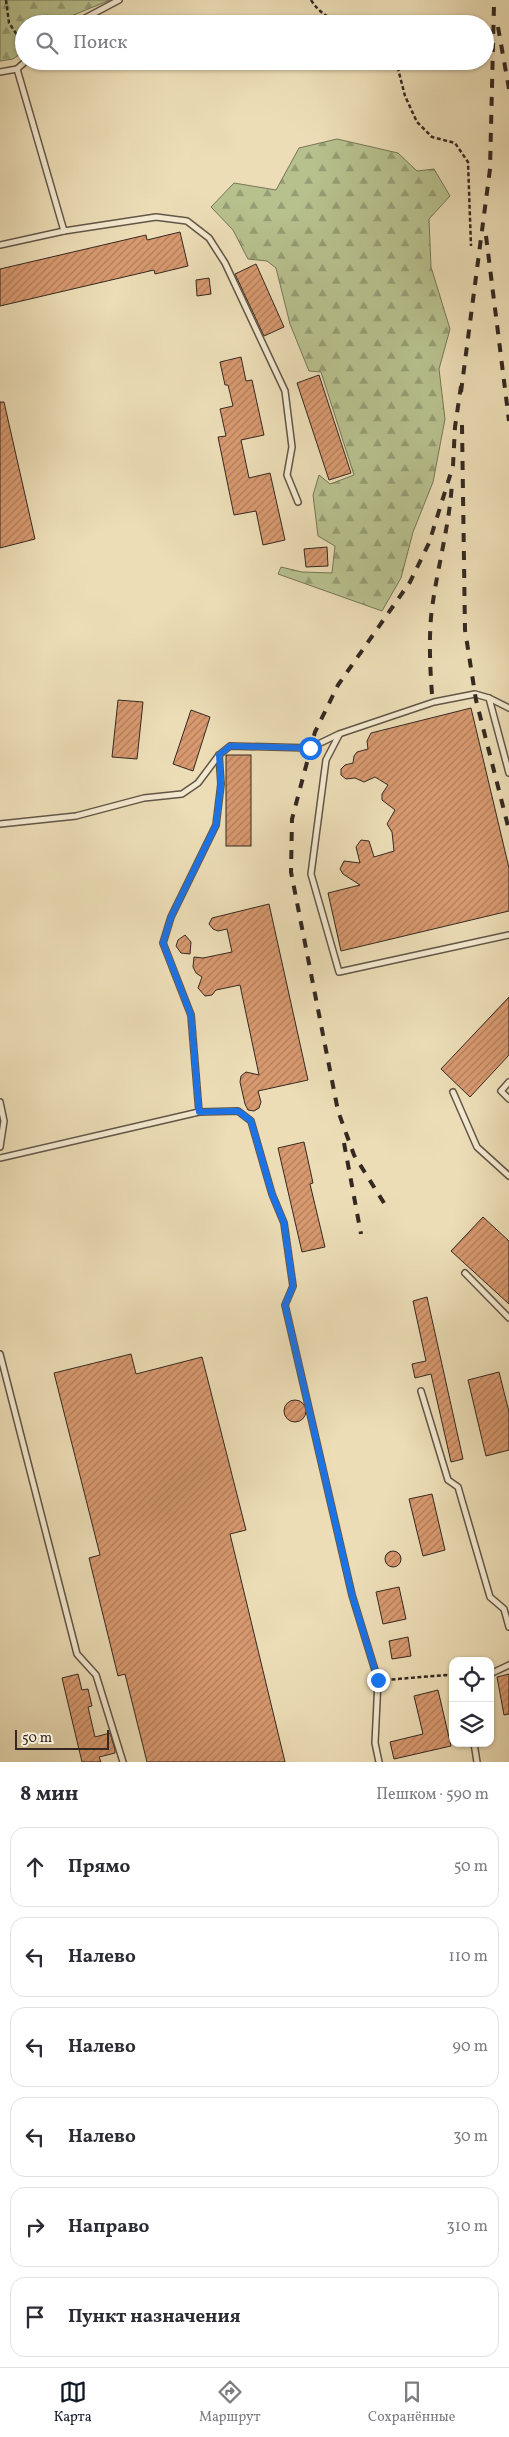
<!DOCTYPE html>
<html lang="ru">
<head>
<meta charset="utf-8">
<style>
	body { margin:0; font-family:Vollkorn,serif; background:#f7f7f7; color:#2b2b33 }
	.controls { position:absolute; right:15px; bottom:15px; display:grid; overflow:hidden; border-radius:10px; box-shadow:0 1px 4px #0004 }
	.controls button { width:45px; height:45px; display:grid; place-items:center; padding:0; border:0; border-bottom:1px solid #e1e1e2; background:#fff; color:#2b2b33; font:25px sans-serif }
	.scale { position:absolute; left:15px; bottom:12px; width:94px; box-sizing:border-box; padding-left:5px; border:2px solid #342922; border-top:0; font-size:14px; line-height:18px; white-space:nowrap; color:#342922; -webkit-text-stroke:4px #f3e9d0; paint-order:stroke }
	.stop { position:absolute; width:15px; height:15px; margin:-11px; border:4px solid #1a73e8; border-radius:50%; background:#fff }
	.stop.end { background:#1a73e8; border-color:#fff; box-shadow:0 1px 5px #0008 }
	.list { margin:0; padding:0; list-style:none }
	h2 { display:flex; justify-content:space-between; align-items:center; height:65px; margin:0; padding:0 20px; font-size:21px }
	h2 small { font-size:16px; font-weight:400; color:#7c7c81 }
	.list li { display:grid; grid-template-columns:32px 1fr auto; gap:15px; align-items:center; box-sizing:border-box; height:80px; margin:0 10px 10px; padding:0 10px; border:1px solid #e1e1e2; border-radius:15px }
	.list b { display:block; font-size:19px; white-space:nowrap }
	.list em { font-size:16px; font-style:normal; color:#7c7c81 }
	.icon { flex:none; width:28px; height:28px; fill:none; stroke:currentColor; stroke-width:2; stroke-linecap:round; stroke-linejoin:round }
	.map { position:relative; flex:none; width:509px; height:1762px; overflow:hidden }
	.search { position:absolute; background:#fff; box-shadow:0 1px 4px #0004; left:15px; right:15px; top:15px; height:55px; display:flex; align-items:center; gap:12px; box-sizing:border-box; padding:0 18px; border-radius:28px; color:#7c7c81; font-size:19px }
	.sheet { height:605px; background:#fff }
	nav { display:flex; justify-content:space-around; align-items:center; box-sizing:border-box; height:70px; border-top:1px solid #e1e1e2; background:#fff; font-size:14px; color:#7c7c81 }
	nav a { display:grid; justify-items:center; gap:2px }
	nav .on { color:#111827 }
	.map>svg:first-child { display:block }
	.forest { fill:url(#forest-firs); stroke:#767558 }
	.building { fill:url(#building-hatch); stroke:#342922 }
	.lines { fill:none; stroke-linecap:round; stroke-linejoin:round }
	.lane-casing { stroke:#625647; stroke-width:8 }
	.path { stroke:#342922; stroke-width:2.5; stroke-dasharray:4 2.5; stroke-linecap:butt }
	.lane { stroke:#f3e9d0; stroke-width:5 }
	.rail { stroke:#342922; stroke-width:4; stroke-dasharray:9 9; stroke-linecap:butt }
	.route { stroke:#1a73e8; stroke-width:6 }
</style>
</head>
<body>
<div class="map">
<svg width="509" height="1762" viewBox="0 0 509 1762">
	<defs>
		<pattern id="forest-firs" width="22" height="20" patternUnits="userSpaceOnUse" patternTransform="scale(1.25)"><rect width="22" height="20" fill="#b7c18e"/><path d="M5 1l3.5 6h-7zM16 11l3.5 6h-7z" fill="#969d74"/></pattern>
		<pattern id="building-hatch" width="6" height="6" patternUnits="userSpaceOnUse" patternTransform="scale(1.25)"><rect width="6" height="6" fill="#d8996f"/><path d="M-1 1l2-2M0 6l6-6M5 7l2-2" fill="none" stroke="#b07d5b"/></pattern>
	</defs>
	<rect width="100%" height="100%" fill="#ecddb6"/>
	<filter id="stains"><feTurbulence type="fractalNoise" baseFrequency=".004" numOctaves="4"/><feColorMatrix values="0 0 0 0 .2 0 0 0 0 .09 0 0 0 0 .02 0 0 0 .5 -.17"/></filter>
	<radialGradient id="worn" r=".72"><stop offset=".6" stop-color="#630" stop-opacity="0"/><stop offset="1" stop-color="#630" stop-opacity=".3"/></radialGradient>
	<g class="forest">
		<polygon points="0,0 110,0 64,19 58,24 24,24 24,51 13,59 0,61"/>
		<polygon points="337,139 398,153 417,171 434,169 450,196 429,219 431,267 450,329 439,369 445,419 433,482 413,532 401,578 382,611 278,574 281,567 302,572 332,573 335,546 318,536 313,495 319,475 330,484 354,475 321,372 309,371 290,324 276,268 267,261 248,259 233,230 211,207 234,183 276,190 299,148"/>
	</g>
	<g class="building">
		<polygon points="180,232 188,266 155,274 154,270 0,306 0,269 146,235 147,240"/>
		<polygon points="256,264 284,327 264,336 235,274"/>
		<polygon points="209,278 211,294 197,296 196,280"/>
		<polygon points="241,357 246,381 252,380 264,435 241,440 249,478 270,473 285,540 263,545 256,511 234,515 218,437 226,436 220,409 233,406 228,385 225,385 220,362"/>
		<polygon points="319,375 351,473 329,480 297,383"/>
		<polygon points="0,402 4,402 35,539 0,548"/>
		<polygon points="327,547 328,566 306,567 304,549"/>
		<polygon points="118,700 143,702 137,759 112,757"/>
		<polygon points="471,708 509,868 509,911 341,951 328,893 360,885 343,874 340,869 344,861 360,863 356,847 361,840 369,841 374,857 394,851 392,832 387,824 395,810 382,800 382,794 388,785 375,777 364,782 355,778 346,779 341,775 341,769 345,765 353,763 354,756 357,752 368,749 367,741 371,733"/>
		<polygon points="191,710 210,717 193,771 173,764"/>
		<rect x="226" y="755" width="25" height="91"/>
		<polygon points="269,904 308,1080 258,1091 261,1102 259,1108 254,1111 248,1110 245,1104 240,1082 241,1076 246,1072 259,1075 240,985 216,990 212,995 205,996 198,988 202,977 196,973 193,967 194,957 203,958 232,952 227,929 218,931 213,929 209,924 212,918"/>
		<polygon points="185,935 191,942 190,954 181,953 176,946 178,940"/>
		<polygon points="509,997 509,1055 470,1097 441,1069"/>
		<polygon points="304,1142 313,1183 310,1184 325,1247 302,1252 278,1148"/>
		<polygon points="483,1217 509,1241 509,1304 451,1251"/>
		<polygon points="427,1297 463,1459 451,1462 431,1374 415,1378 412,1364 426,1361 413,1301"/>
		<polygon points="131,1354 136,1374 202,1357 246,1530 230,1534 285,1762 147,1762 125,1674 118,1676 89,1558 100,1555 54,1373"/>
		<polygon points="499,1372 509,1412 509,1450 486,1456 468,1380"/>
		<circle cx="295" cy="1411" r="11"/>
		<polygon points="432,1494 445,1550 423,1556 409,1499"/>
		<circle cx="393" cy="1559" r="8"/>
		<polygon points="399,1587 406,1619 383,1624 376,1592"/>
		<polygon points="408,1637 411,1656 392,1659 389,1641"/>
		<polygon points="78,1674 82,1690 88,1689 92,1706 88,1707 95,1737 110,1733 115,1750 115,1753 99,1757 101,1762 82,1762 62,1678"/>
		<polygon points="509,1674 509,1714 504,1715 497,1677"/>
		<polygon points="438,1690 451,1746 394,1759 390,1742 423,1734 414,1696"/>
	</g>
	<g class="lines">
		<g class="lane-casing">
			<g id="lane">
				<polyline points="74,24 119,0"/>
				<polyline points="17,69 26,61"/>
				<polyline points="0,72 17,69 64,231 0,245"/>
				<polyline points="64,231 156,217 187,221 209,238 225,263 285,391 292,447 287,475 298,502"/>
				<polyline points="489,698 509,773"/>
				<polyline points="339,735 326,760 311,874 339,972 509,935"/>
				<polyline points="0,824 76,816 144,798 182,794 198,783 219,755 230,746 310,748 339,734 434,702 475,694 489,698 509,708"/>
				<polyline points="509,1082 501,1091 509,1099"/>
				<polyline points="453,1092 477,1147 509,1176"/>
				<polyline points="0,1102 4,1121 0,1147"/>
				<polyline points="199,1112 238,1111 251,1121 272,1194 284,1223 293,1286 285,1305 352,1595 378,1680 375,1743 379,1762"/>
				<polyline points="0,1158 199,1112 191,1015 163,943 171,917 216,825 221,784 219,755"/>
				<polyline points="465,1273 509,1318"/>
				<polyline points="0,1354 77,1654 96,1675 123,1762"/>
				<polyline points="421,1391 448,1480 458,1487 490,1597 504,1609 509,1627"/>
				<polyline points="490,1674 509,1665"/>
				<polyline points="474,1743 477,1762"/>
			</g>
		</g>
		<g class="path">
			<polyline points="6,0 9,23 24,45"/>
			<path d="M311,0C320,14 331,20 348,24"/>
			<polyline points="396,61 405,96 417,122 432,137 455,143 468,162 471,246"/>
			<polyline points="385,1680 446,1675 453,1679"/>
		</g>
		<use href="#lane" class="lane"/>
		<g class="rail">
			<polyline points="498,27 509,89"/>
			<polyline points="486,236 509,421"/>
			<polyline points="461,392 490,169 494,4"/>
			<polyline points="462,425 465,630 476,700 509,830"/>
			<path d="M432,694C430,668 429,643 431,617C436,571 449,530 452,483"/>
			<polyline points="344,1143 361,1234"/>
			<polyline points="384,1203 354,1155 338,1111 291,872 292,819 315,732 338,685 410,582 429,543 453,466 455,427 461,386"/>
		</g>
	</g>
	<g class="lines">
		<polyline class="route" points="310,748 230,746 219,755 221,784 216,825 171,917 163,943 191,1015 199,1112 238,1111 251,1121 272,1194 284,1223 293,1286 285,1305 352,1595 378,1680"/>
	</g>
	<rect width="100%" height="100%" filter="url(#stains)"/>
	<rect width="100%" height="100%" fill="url(#worn)"/>
</svg>
<div class="controls">
<button><svg class="icon" aria-label="locate" viewBox="0 0 24 24"><circle cx="12" cy="12" r="6"/><path d="M12 2v4M12 18v4M2 12h4M18 12h4"/></svg></button>
<button><svg class="icon" aria-label="layers" viewBox="0 0 24 24"><path d="M12 4l9 5-9 5-9-5zM3 14l9 5 9-5"/></svg></button>
</div>
<div class="scale">50 m</div>
<div class="stop" style="left:310px;top:748px"></div>
<div class="stop end" style="left:378px;top:1680px"></div>
<div class="search"><svg class="icon" aria-label="search" viewBox="0 0 24 24"><circle cx="10" cy="10" r="6"/><path d="M15 15l6 6"/></svg>Поиск</div>
</div>
<section class="sheet">
<h2>8 мин<small>Пешком · 590 m</small></h2>
<ul class="list">
<li><svg class="icon" aria-label="ahead" viewBox="0 0 24 24"><path d="M12 20V5M6 11l6-6 6 6"/></svg><div><b>Прямо</b></div><em>50 m</em></li>
<li><svg class="icon" aria-label="left" viewBox="0 0 24 24"><path d="M17 20v-9H6M10 6l-5 5 5 5"/></svg><div><b>Налево</b></div><em>110 m</em></li>
<li><svg class="icon" aria-label="left" viewBox="0 0 24 24"><path d="M17 20v-9H6M10 6l-5 5 5 5"/></svg><div><b>Налево</b></div><em>90 m</em></li>
<li><svg class="icon" aria-label="left" viewBox="0 0 24 24"><path d="M17 20v-9H6M10 6l-5 5 5 5"/></svg><div><b>Налево</b></div><em>30 m</em></li>
<li><svg class="icon" aria-label="right" viewBox="0 0 24 24"><path d="M7 20v-9h11M14 6l5 5-5 5"/></svg><div><b>Направо</b></div><em>310 m</em></li>
<li><svg class="icon" aria-label="arrive" viewBox="0 0 24 24"><path d="M6 21V4h12l-3 4 3 4H6"/></svg><div><b>Пункт назначения</b></div></li>
</ul>
</section>
<nav>
<a class="on"><svg class="icon" aria-label="map" viewBox="0 0 24 24"><path d="M3 6l6-2 6 2 6-2v14l-6 2-6-2-6 2zM9 4v14M15 6v14"/></svg>Карта</a>
<a><svg class="icon" aria-label="directions" viewBox="0 0 24 24"><path d="M12 3l9 9-9 9-9-9zM9 14v-3h6M13 9l2 2-2 2"/></svg>Маршрут</a>
<a><svg class="icon" aria-label="saved" viewBox="0 0 24 24"><path d="M7 4h10v16l-5-4-5 4z"/></svg>Сохранённые</a>
</nav>
</body>
</html>
